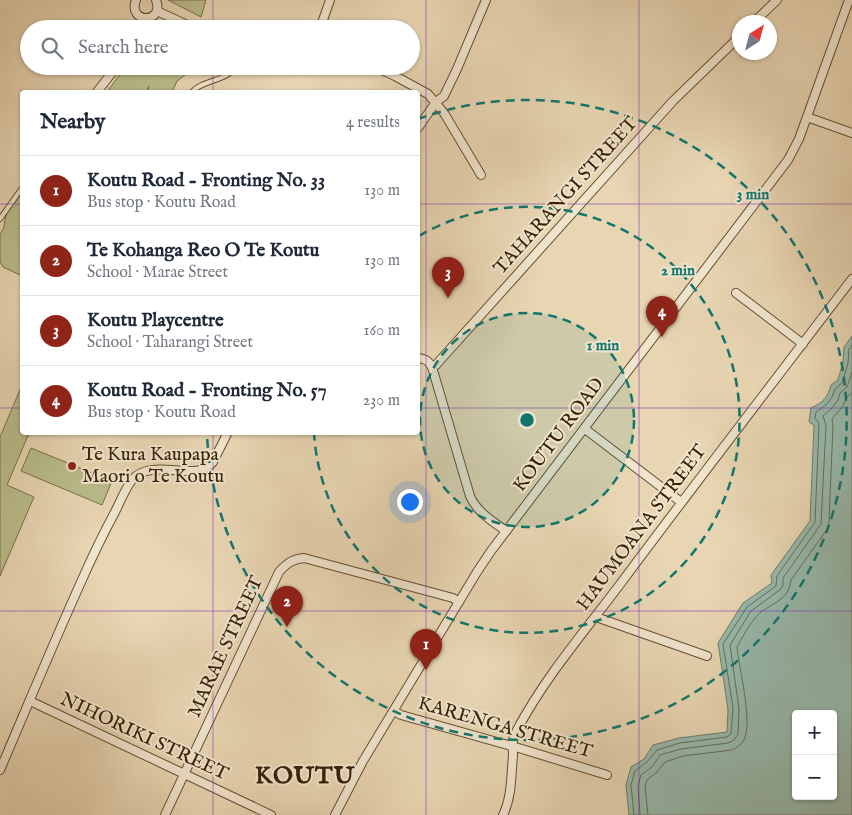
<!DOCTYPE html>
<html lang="en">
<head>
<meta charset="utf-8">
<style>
	body { margin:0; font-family:"IM FELL English",serif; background:#f6f6f7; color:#1f2937 }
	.controls { position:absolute; right:15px; bottom:15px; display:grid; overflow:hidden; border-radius:5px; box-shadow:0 1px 4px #0004 }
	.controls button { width:45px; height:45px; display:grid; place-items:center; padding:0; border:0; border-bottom:1px solid #e0e1e3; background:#fff; color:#1f2937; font:25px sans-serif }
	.compass { position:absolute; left:732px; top:15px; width:45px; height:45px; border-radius:50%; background:#fff; box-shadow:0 1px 4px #0004; rotate:36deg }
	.you { position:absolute; left:409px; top:501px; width:18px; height:18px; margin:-12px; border:4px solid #fff; border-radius:50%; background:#1a73e8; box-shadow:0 0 0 8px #1a73e833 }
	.badge { display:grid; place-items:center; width:32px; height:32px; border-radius:50%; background:#8f2418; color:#fff; font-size:16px; font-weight:700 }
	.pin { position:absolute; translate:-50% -41px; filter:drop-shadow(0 1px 2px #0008) }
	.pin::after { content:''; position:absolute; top:26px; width:18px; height:15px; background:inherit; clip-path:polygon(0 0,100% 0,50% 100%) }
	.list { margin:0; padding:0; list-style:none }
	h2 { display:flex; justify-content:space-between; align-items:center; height:65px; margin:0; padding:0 20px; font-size:21px }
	h2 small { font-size:16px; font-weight:400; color:#747a83 }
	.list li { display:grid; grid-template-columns:32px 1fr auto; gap:15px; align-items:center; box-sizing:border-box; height:70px; padding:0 20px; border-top:1px solid #e0e1e3 }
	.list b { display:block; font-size:19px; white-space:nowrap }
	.list p { margin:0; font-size:16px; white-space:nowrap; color:#747a83 }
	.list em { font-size:16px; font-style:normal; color:#747a83 }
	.icon { flex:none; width:28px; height:28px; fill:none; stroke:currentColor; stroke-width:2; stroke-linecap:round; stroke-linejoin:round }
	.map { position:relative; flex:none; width:852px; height:815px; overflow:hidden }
	.search { position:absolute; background:#fff; box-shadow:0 1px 4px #0004; left:20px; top:20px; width:400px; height:55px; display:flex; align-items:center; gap:12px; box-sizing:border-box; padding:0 18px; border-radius:28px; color:#747a83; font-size:19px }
	.panel { position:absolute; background:#fff; box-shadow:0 1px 4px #0004; left:20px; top:90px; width:400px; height:345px; border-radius:5px }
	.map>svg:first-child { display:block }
	.green { fill:#b9bc8a; stroke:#787048 }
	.water { fill:#97b9ac; stroke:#717d69; fill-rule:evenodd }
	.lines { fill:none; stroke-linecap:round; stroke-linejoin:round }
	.shore { stroke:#676e58; stroke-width:1 }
	.service-casing { stroke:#635030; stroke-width:6 }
	.minor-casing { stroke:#635030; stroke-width:10 }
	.service { stroke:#f0e4cd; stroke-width:4 }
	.minor { stroke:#f0e4cd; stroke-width:8 }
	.grid { fill:none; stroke:#7b2cbf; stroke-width:1; stroke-opacity:0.55 }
	.ring { fill:none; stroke:#0f766e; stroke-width:2.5; stroke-dasharray:9 6 }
	.poi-dot { fill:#8f2418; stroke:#f0e4cd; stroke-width:2 }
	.labels { text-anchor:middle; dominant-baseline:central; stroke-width:4; stroke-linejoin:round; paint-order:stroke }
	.street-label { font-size:19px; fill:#372305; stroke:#f0e4cd }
	.poi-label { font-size:19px; fill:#372305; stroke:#f0e4cd; text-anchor:start }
	.district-label { font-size:24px; font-weight:bold; letter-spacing:1px; fill:#372305; stroke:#f0e4cd }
	.centre { fill:#0f766e; stroke:#f0e4cd; stroke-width:2.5 }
	.ring-label { font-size:15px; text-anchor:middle; font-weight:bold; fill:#0f766e; stroke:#f0e4cd; stroke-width:4; stroke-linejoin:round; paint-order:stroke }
</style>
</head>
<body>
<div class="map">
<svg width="852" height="815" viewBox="0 0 852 815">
	<rect width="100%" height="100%" fill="#e8d5b2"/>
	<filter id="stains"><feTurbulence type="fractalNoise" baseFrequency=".004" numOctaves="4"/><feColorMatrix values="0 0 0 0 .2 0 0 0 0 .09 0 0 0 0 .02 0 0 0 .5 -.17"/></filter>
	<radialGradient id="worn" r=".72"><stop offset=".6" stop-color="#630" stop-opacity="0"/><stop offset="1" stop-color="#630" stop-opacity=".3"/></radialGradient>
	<g class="green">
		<polygon points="168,0 206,0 201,17"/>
		<polygon points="126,66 197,66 177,81 172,92 147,92 149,86 146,92 107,92"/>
		<polygon points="22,193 22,276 3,267 0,262 0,235 4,227 5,219 7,213"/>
		<polygon points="22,385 22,432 29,433 7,485 34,497 0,576 0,437"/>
		<polygon points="31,448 112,481 102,505 21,471"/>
	</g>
	<path class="water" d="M852,336V815H629L626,785L631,767L644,759L653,745L679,738L727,732L728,709L718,643L743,603L772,583L771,575L810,521L814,425L809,422L811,408C823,402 827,399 831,385L838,380L843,362L844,347ZM796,714H833V796H796Z"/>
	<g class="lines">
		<g class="shore">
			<polyline points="634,815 631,785 635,771 647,762 657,750 680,743 727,737 731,734 733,708 723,644 747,607 776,586 777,576 815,522 819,425 818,422 815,418 816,412 826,405 832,397 835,389 842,383 848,363 849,349 852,345"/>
			<polyline points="640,815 638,786 641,775 652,767 660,755 681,749 728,743 734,740 738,734 739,709 730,645 751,611 781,589 783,585 783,578 821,524 826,425 823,416 831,409 838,400 840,393 847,387 852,372"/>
			<path d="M648,815L645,786L647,780L657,772L665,762L683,756L732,750C737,748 741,745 744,740C753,722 739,668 737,647C742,638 750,623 757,616C770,602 788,603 791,580L828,528L829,521L833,426L832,419L843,406L847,397L852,393"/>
		</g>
		<g class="service-casing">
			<g id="service">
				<path d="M192,92C203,79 227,82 236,66"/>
				<polyline points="0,219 22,188"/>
			</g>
		</g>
		<g class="minor-casing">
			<g id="minor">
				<path d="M136,0C127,24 165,24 156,0"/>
				<polyline points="157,11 196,29"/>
				<polyline points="754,22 777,0"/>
				<polyline points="143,29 146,18"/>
				<polyline points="321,29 323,20 330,0"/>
				<polyline points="373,66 395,76 428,94 444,113 481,175"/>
				<polyline points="97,92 117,66"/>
				<polyline points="807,117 852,133"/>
				<polyline points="418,128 436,102 444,96 457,69 486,0"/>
				<polyline points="736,293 803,344"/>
				<path d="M418,358C425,359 428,360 432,367L470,496C477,512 492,521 506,531"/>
				<polyline points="432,367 436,365 443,357 673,101 740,36"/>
				<polyline points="585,429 681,502"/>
				<polyline points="596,617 707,656"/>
				<polyline points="30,701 271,815"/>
				<polyline points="394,711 401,715 522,749 607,775"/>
				<path d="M0,770C27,707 53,644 81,582C92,557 103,534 116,510C121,500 125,489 132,480C152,456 197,484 213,462L228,432"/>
				<path d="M165,815L279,572C287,563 293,559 304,558L453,598L459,602"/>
				<polyline points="335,815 363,761 477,572 491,551 788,160 799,139 849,0"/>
				<path d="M503,815C512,797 511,775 513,756C513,744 511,741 517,730C545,677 585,631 621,583C697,481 775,380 852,279"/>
			</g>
		</g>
		<use href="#service" class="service"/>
		<use href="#minor" class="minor"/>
	</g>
	<path class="grid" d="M213,0V29M426,0V815M639,0V815M213,66V92M0,204H22M418,204H852M0,408H22M418,408H852M213,432V815M0,611H852"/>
	<circle cx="527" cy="420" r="107" fill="#0f766e" fill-opacity=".12"/>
	<g class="ring">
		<circle cx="527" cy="420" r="107"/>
		<path d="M419 236A213 213 0 1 1 314 433"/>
		<path d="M418 119A320 320 0 1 1 207 434"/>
	</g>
	<circle class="poi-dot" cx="72" cy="466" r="5"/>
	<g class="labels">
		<g class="street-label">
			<text transform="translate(566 196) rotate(-48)">TAHARANGI STREET</text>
			<text transform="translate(559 435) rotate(-53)">KOUTU ROAD</text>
			<text transform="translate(642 528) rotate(-53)">HAUMOANA STREET</text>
			<text transform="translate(226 647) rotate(-65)">MARAE STREET</text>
			<text transform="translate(505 728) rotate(16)">KARENGA STREET</text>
			<text transform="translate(144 737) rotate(25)">NIHORIKI STREET</text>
		</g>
		<g class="poi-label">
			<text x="82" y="455">Te Kura Kaupapa<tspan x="82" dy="22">Maori o Te Koutu</tspan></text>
		</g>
		<g class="district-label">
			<text x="305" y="776">KOUTU</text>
		</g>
	</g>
	<circle cx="527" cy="420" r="8" class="centre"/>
	<g class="ring-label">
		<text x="753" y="199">3 min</text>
		<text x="678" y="275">2 min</text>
		<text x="603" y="350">1 min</text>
	</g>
	<rect width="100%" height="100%" filter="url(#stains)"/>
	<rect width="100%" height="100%" fill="url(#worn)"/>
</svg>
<div class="controls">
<button>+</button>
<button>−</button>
</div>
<svg class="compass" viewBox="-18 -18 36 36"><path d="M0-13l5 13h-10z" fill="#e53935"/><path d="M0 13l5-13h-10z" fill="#747a83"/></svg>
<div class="you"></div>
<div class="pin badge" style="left:426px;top:670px">1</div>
<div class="pin badge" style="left:287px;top:627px">2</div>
<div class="pin badge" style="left:448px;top:298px">3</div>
<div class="pin badge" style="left:662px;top:337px">4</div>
<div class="search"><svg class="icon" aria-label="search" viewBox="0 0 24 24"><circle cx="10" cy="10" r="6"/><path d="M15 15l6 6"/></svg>Search here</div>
<section class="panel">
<h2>Nearby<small>4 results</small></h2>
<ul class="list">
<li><span class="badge">1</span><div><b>Koutu Road - Fronting No. 33</b><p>Bus stop · Koutu Road</p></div><em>130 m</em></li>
<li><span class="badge">2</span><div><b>Te Kohanga Reo O Te Koutu</b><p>School · Marae Street</p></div><em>130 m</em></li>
<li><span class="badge">3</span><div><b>Koutu Playcentre</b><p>School · Taharangi Street</p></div><em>160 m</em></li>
<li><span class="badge">4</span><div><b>Koutu Road - Fronting No. 57</b><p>Bus stop · Koutu Road</p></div><em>230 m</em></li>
</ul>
</section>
</div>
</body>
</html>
